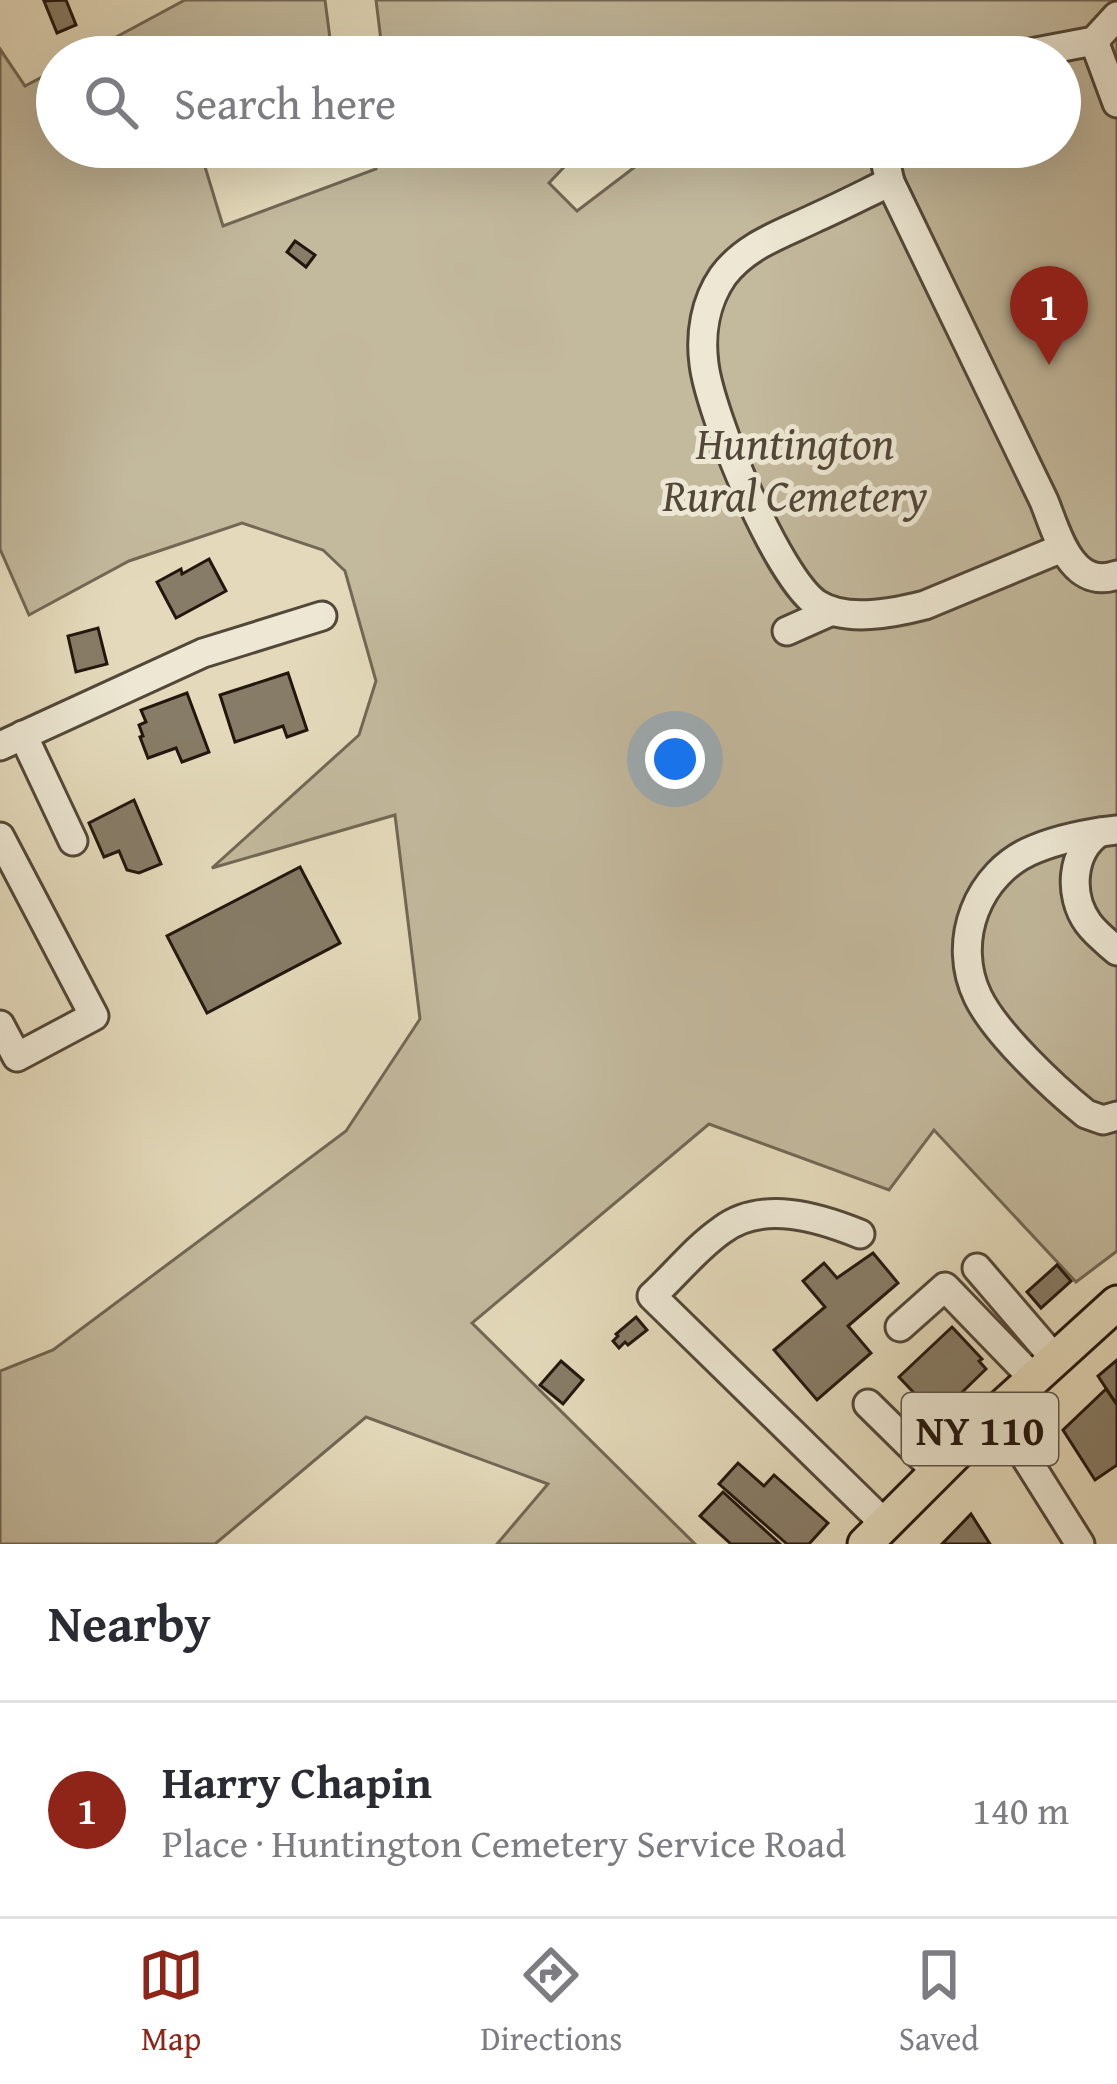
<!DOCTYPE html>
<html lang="en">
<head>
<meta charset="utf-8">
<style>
	body { margin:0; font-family:"Gentium Book Plus",serif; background:#f7f7f7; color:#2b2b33 }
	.you { position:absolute; left:675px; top:759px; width:42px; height:42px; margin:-30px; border:9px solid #fff; border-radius:50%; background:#1a73e8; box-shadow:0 0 0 18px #1a73e833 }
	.badge { display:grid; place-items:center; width:78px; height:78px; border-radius:50%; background:#8f2418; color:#fff; font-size:39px; font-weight:700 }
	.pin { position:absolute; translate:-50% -99px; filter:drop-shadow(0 3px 6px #0008) }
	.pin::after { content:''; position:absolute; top:63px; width:42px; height:36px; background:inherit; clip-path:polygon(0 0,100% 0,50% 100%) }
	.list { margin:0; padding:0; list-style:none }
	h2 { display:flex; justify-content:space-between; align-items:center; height:156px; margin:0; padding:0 48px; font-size:51px }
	h2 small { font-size:39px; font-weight:400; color:#7c7c81 }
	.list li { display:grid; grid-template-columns:78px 1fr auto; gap:36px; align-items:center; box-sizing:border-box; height:216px; padding:0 48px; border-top:3px solid #e1e1e2 }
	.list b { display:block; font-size:45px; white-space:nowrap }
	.list p { margin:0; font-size:39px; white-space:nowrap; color:#7c7c81 }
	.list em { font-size:39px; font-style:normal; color:#7c7c81 }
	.icon { flex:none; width:66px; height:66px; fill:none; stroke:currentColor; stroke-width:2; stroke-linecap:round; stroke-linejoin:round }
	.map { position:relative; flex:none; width:1117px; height:1544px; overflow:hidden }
	.search { position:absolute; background:#fff; box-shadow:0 12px 48px #0002; left:36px; right:36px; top:36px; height:132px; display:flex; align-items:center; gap:30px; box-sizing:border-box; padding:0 42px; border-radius:66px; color:#7c7c81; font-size:45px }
	.sheet { height:372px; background:#fff }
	nav { display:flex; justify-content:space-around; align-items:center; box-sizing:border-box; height:168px; border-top:3px solid #e1e1e2; background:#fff; font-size:33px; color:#7c7c81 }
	nav a { display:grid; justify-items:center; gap:6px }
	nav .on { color:#8f2418 }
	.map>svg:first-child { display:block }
	.green { fill:#c3b99d; stroke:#726855; stroke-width:3 }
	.building { fill:#877c67; stroke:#22160d; stroke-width:3 }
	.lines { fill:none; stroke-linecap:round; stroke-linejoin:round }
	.minor-casing { stroke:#524738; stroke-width:33 }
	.major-casing { stroke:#22160d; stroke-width:39 }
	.minor { stroke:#ede7d3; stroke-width:27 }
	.major { stroke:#e4dabb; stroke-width:33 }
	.labels { text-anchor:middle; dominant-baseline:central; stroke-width:10; stroke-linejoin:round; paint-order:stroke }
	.shield { fill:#ede7d3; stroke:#5f5548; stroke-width:3 }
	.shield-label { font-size:42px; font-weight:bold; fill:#22160d }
	.park-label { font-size:45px; font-style:italic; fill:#524738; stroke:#ede7d3 }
</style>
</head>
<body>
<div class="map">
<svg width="1117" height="1544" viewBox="0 0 1117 1544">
	<rect width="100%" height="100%" fill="#e4dabb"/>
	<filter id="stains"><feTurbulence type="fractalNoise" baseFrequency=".00167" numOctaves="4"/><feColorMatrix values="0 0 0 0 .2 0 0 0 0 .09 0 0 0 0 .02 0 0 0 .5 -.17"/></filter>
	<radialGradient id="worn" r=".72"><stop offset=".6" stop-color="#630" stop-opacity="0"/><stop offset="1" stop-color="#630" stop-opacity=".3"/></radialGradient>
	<g class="green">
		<polygon points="185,0 325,0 332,54 322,57 79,57"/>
		<polygon points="376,0 1117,0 1117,1251 1076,1282 934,1130 889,1190 709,1124 472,1323 695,1544 497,1544 548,1484 366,1417 215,1544 0,1544 0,1371 53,1350 346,1131 420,1019 395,815 212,868 359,735 376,681 345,571 323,550 242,523 129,561 29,615 0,549 0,49 25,86 57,69 57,147 199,147 223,226 376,169 378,147 583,147 549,183 577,211 661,147 1060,147 1060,57 383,57"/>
	</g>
	<g class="building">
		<polygon points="66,0 76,25 57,33 44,1"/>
		<polygon points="295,241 315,255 306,267 287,252"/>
		<polygon points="209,559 226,591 176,618 157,582 181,569 182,574"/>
		<polygon points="98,628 107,664 76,672 68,636"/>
		<polygon points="288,673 307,730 287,737 283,726 235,742 220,695"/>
		<polygon points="187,693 209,752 182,762 176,748 148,758 140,737 143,736 139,725 146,722 141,710"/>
		<polygon points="134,800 161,864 139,873 127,870 119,851 104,857 89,823"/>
		<polygon points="300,867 340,943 207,1013 167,936"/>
		<polygon points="873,1253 898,1283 848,1326 871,1353 817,1400 774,1350 825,1307 803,1281 824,1263 837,1278"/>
		<polygon points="1057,1265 1071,1281 1041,1308 1027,1292"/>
		<polygon points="636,1317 647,1330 628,1345 625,1342 619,1348 613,1341 618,1336 616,1334"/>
		<polygon points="952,1327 982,1359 979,1361 986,1369 954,1400 949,1394 931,1411 899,1377"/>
		<polygon points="1117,1360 1117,1405 1098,1376"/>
		<polygon points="561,1361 583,1380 563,1404 540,1385"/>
		<polygon points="1106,1389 1117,1405 1117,1465 1095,1480 1063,1430"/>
		<polygon points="738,1463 764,1486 774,1475 828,1523 809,1544 787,1544 719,1484"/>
		<polygon points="723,1492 780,1544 731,1544 700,1516"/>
		<polygon points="971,1514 990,1544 942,1544"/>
	</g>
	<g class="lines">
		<g class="minor-casing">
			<g id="minor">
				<polyline points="1094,41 1117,103"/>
				<polyline points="1009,57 1094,41 1117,16"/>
				<path d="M886,147L885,160L890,182L1044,501C1057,533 1071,591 1117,575"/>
				<path d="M890,182C865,194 840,207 815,218C782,234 746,245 723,276C705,302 700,334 704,364C710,414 777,577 817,604C846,623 894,613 925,605L1062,548"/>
				<polyline points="787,631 832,611"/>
				<polyline points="23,735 73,841"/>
				<polyline points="0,746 203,653 322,616"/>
				<path d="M1117,830C1090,833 1060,839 1035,849C977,872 951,942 978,997C996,1034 1054,1088 1086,1114L1103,1120L1117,1116"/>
				<path d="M1100,832C1071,851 1068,895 1088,923C1096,934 1107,942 1117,951"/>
				<polyline points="0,837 94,1016 17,1057 0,1025"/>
				<path d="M860,1234C818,1217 762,1200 722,1230C696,1248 675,1275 652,1296L885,1524"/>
				<polyline points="977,1268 1055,1359"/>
				<polyline points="900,1327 945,1287 1034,1379"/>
				<polyline points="868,1404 937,1472"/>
				<polyline points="997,1412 1080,1544"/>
			</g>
		</g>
		<g class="major-casing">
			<polyline id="major" points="865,1544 997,1412 1117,1303"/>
		</g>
		<use href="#minor" class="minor"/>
		<use href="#major" class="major"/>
	</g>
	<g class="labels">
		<rect class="shield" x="902" y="1393" width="156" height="72" rx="9"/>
		<g class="shield-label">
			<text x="980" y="1429">NY 110</text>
		</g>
		<g class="park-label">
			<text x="795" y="442">Huntington<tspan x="795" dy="52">Rural Cemetery</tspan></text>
		</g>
	</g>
	<rect width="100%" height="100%" filter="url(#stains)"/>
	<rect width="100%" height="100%" fill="url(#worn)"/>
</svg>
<div class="you"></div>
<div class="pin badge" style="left:1049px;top:365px">1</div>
<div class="search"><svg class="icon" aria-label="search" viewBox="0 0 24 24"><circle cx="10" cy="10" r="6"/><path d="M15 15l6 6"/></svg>Search here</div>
</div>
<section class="sheet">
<h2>Nearby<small></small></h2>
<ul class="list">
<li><span class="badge">1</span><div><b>Harry Chapin</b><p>Place · Huntington Cemetery Service Road</p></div><em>140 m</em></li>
</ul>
</section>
<nav>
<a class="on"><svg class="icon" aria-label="map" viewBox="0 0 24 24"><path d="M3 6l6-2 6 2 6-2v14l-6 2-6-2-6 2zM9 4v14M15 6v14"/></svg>Map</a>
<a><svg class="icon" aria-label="directions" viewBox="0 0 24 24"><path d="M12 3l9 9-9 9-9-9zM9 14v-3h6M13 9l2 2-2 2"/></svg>Directions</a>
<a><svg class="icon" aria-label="saved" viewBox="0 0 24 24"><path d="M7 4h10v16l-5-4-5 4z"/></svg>Saved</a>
</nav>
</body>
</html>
